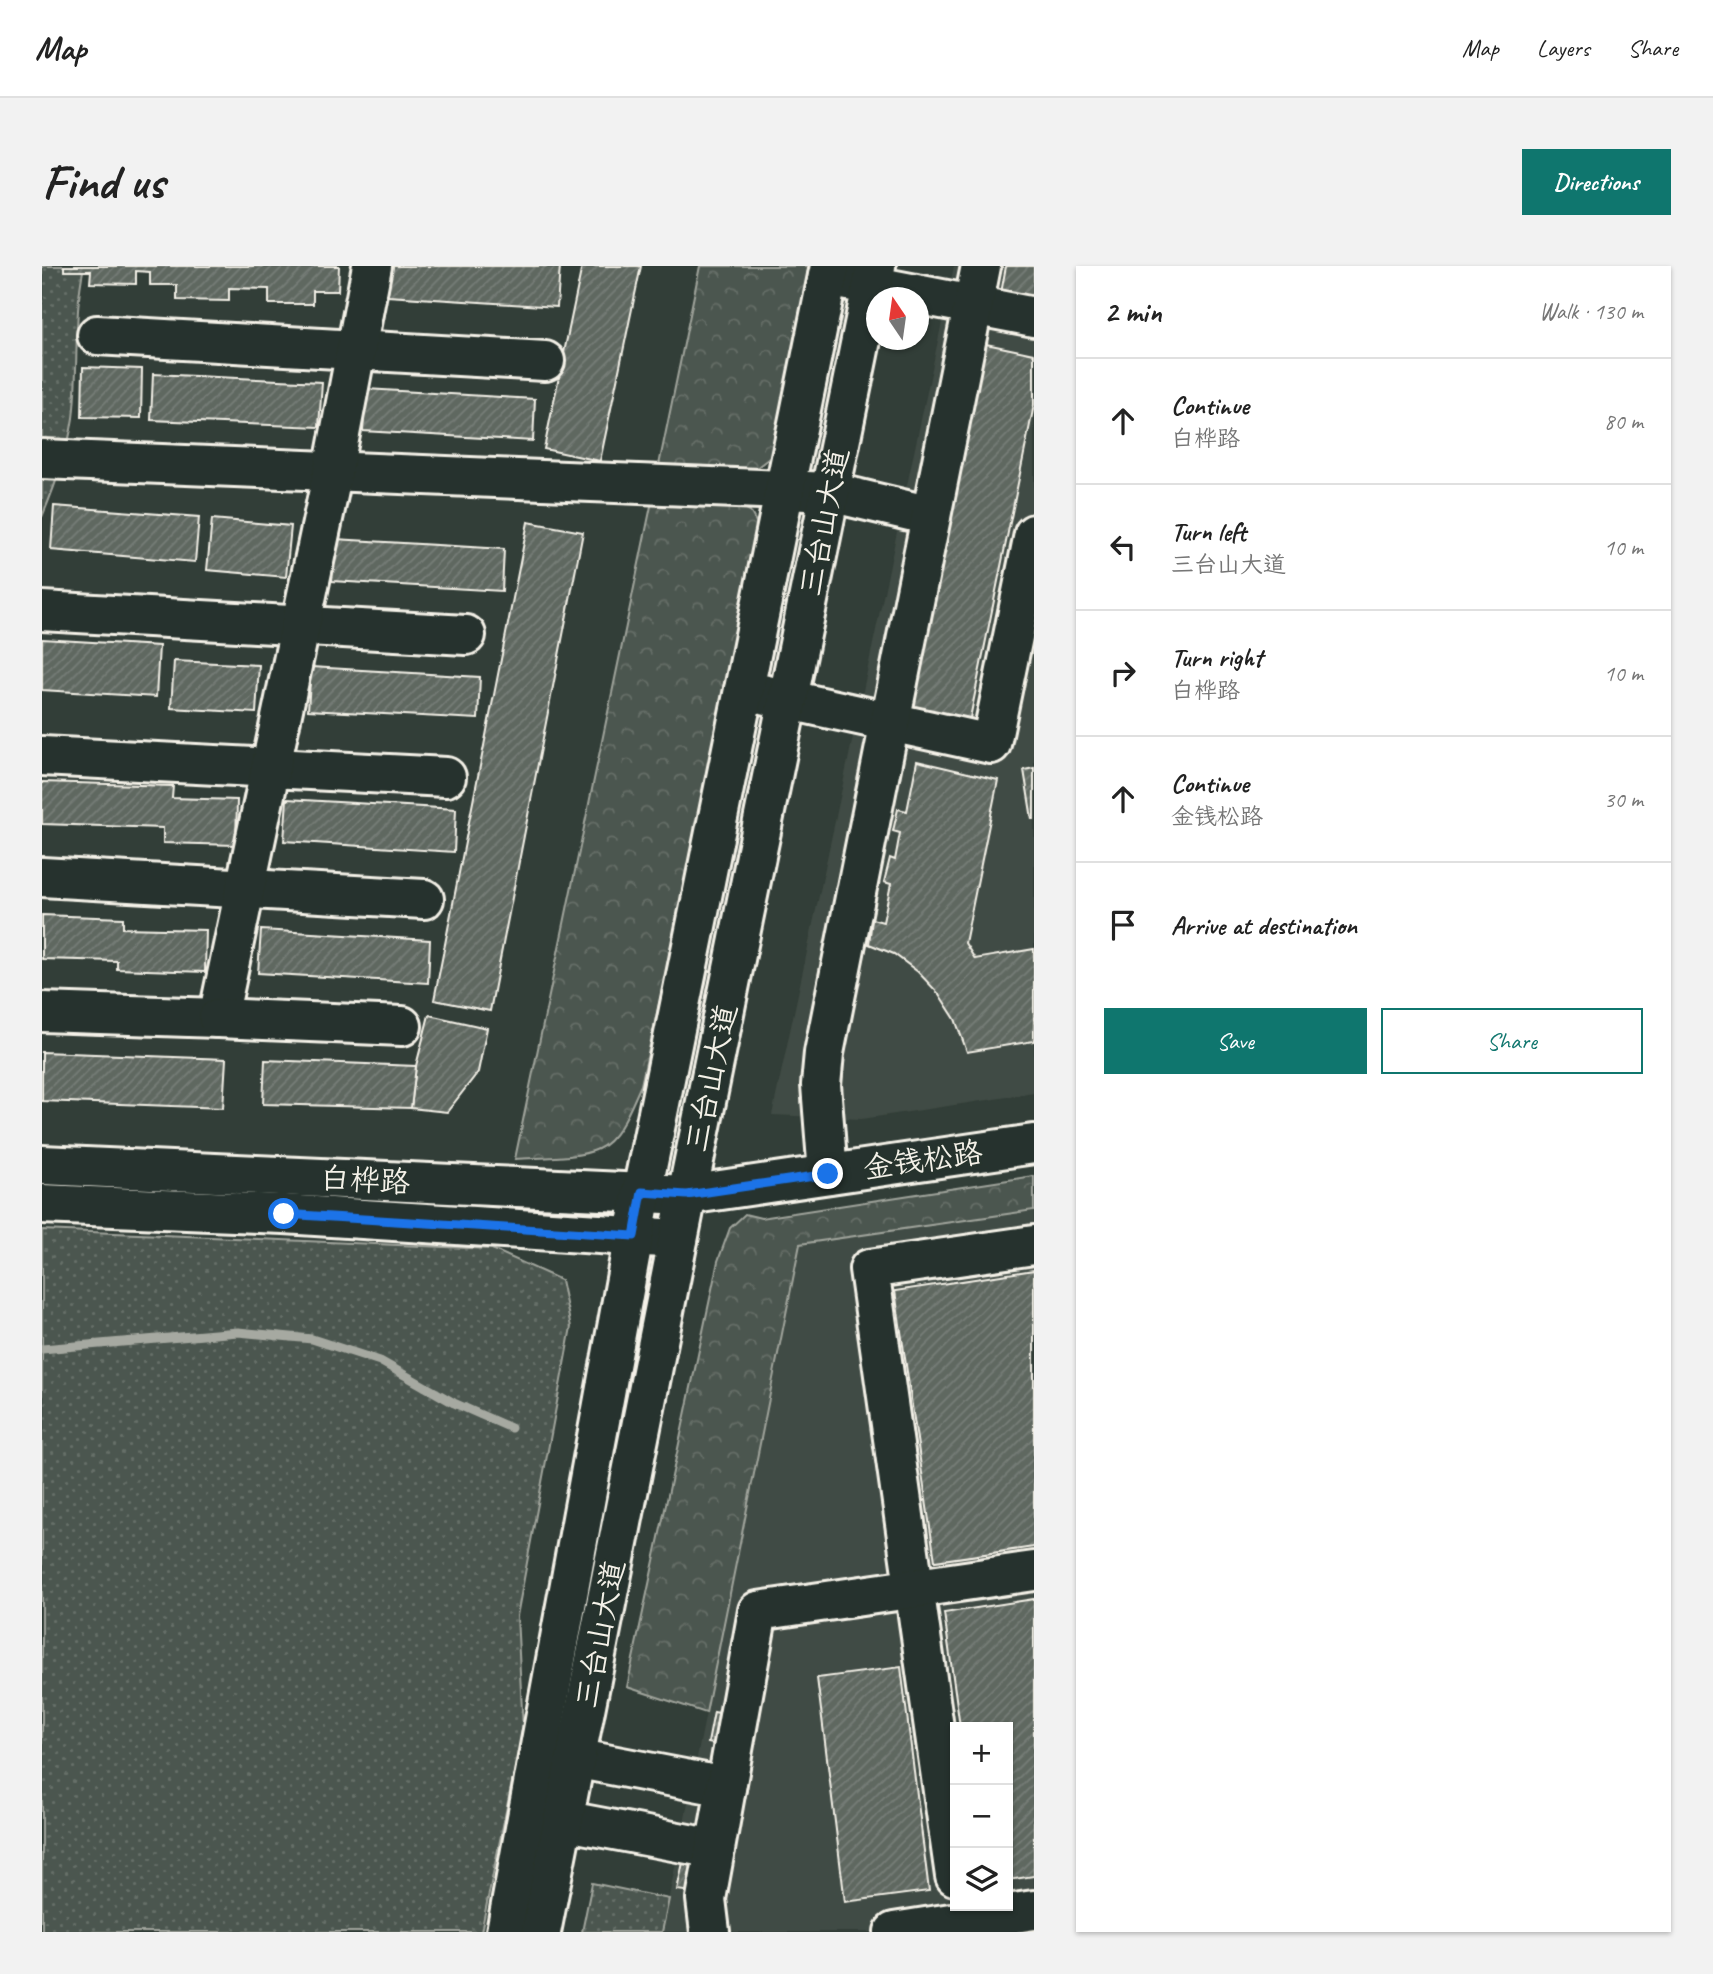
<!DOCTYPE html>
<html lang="en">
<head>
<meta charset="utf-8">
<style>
	body { margin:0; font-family:Caveat,"LXGW WenKai TC",sans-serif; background:#f2f2f2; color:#222 }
	.controls { position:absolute; right:21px; bottom:21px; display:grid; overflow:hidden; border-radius:0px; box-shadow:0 2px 5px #0004 }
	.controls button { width:63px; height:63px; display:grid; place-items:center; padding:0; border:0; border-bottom:2px solid #e0e0e0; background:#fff; color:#222; font:35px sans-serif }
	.compass { position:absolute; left:824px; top:21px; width:63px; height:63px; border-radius:50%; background:#fff; box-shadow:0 2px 5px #0004; rotate:347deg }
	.stop { position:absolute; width:21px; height:21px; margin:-16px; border:5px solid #1a73e8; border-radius:50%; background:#fff }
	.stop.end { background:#1a73e8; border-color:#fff; box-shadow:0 2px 7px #0008 }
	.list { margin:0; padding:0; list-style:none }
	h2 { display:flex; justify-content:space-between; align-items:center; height:91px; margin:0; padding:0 28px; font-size:30px }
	h2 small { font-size:23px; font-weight:400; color:#767676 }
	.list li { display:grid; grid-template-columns:46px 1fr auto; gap:21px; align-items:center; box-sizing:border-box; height:126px; padding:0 28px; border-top:2px solid #e0e0e0 }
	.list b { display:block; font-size:26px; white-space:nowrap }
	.list p { margin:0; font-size:23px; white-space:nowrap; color:#767676 }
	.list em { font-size:23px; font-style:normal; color:#767676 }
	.actions { display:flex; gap:14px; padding:21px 28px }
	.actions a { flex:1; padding:16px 0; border:2px solid #0f766e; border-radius:0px; text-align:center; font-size:24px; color:#0f766e }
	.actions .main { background:#0f766e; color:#fff }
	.icon { flex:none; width:38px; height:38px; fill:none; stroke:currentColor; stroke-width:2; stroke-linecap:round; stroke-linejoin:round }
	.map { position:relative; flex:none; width:992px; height:1666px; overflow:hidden; border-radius:0px }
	header { display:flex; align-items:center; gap:42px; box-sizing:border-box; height:98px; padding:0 35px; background:#fff; border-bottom:2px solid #e0e0e0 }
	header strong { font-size:33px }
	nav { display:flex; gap:38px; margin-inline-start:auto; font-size:24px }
	.intro { display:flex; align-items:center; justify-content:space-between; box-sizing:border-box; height:168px; padding:0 42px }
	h1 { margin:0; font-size:49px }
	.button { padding:18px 32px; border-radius:0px; background:#0f766e; color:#fff; font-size:24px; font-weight:700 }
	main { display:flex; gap:42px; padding:0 42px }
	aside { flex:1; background:#fff; border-radius:0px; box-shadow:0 2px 5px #0004 }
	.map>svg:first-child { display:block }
	.built { fill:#404b44; fill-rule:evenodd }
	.grass { fill:url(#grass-dots); stroke:#a0a49c; stroke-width:2 }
	.forest { fill:url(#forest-crowns); stroke:#a0a49c; stroke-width:2 }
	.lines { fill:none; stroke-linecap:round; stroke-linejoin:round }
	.stream { stroke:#a6a9a1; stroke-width:9 }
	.building { fill:url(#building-hatch); stroke:#f4f1e8; stroke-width:2 }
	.minor-casing { stroke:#f4f1e8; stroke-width:44 }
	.major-casing { stroke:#f4f1e8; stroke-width:44 }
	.minor { stroke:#26332d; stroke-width:38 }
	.major { stroke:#26332d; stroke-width:38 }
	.route { stroke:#1a73e8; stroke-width:9 }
	.labels { text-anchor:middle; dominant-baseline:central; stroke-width:5; stroke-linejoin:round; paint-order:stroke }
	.street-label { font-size:30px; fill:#f4f1e8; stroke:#26332d }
</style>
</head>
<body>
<header>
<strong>Map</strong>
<nav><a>Map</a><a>Layers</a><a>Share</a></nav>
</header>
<div class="intro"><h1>Find us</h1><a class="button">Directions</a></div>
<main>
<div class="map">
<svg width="992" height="1666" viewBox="0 0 992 1666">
	<defs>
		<pattern id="grass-dots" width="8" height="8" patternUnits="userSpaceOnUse" patternTransform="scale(1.75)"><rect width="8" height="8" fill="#4c564f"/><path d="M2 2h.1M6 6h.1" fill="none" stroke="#666f68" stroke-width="1.8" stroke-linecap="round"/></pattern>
		<pattern id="forest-crowns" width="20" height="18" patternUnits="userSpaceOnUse" patternTransform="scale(1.75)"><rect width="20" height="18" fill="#4c564f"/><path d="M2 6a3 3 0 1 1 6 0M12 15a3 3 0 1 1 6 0" fill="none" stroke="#666f68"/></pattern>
		<pattern id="building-hatch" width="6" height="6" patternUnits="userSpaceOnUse" patternTransform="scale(1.75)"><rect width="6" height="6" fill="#5f6861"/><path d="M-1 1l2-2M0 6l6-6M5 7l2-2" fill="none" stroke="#777e78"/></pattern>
	</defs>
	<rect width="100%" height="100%" fill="#323e38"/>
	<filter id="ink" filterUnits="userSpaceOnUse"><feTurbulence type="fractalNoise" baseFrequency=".0143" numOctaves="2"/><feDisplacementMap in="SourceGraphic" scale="14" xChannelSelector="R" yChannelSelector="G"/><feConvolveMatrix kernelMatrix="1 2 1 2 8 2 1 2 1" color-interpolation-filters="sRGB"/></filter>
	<g filter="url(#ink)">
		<g class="built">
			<polygon points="912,0 992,0 992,827 820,853 730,849"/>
			<path d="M992,944V1666H620L758,978ZM913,1461H966V1640H913Z"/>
		</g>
		<g class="grass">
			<path d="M0,0H42C31,50 37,102 31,152C26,186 13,220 0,251Z"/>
			<polygon points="0,964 450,983 519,1014 529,1061 475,1350 481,1463 439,1666 0,1666"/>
			<polygon points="550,1617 627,1633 620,1666 540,1666"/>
		</g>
		<g class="forest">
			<polygon points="658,0 771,0 735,186 713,203 616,204"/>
			<path d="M610,235L693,237L708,245L714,256L718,277L717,288L599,819C589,840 578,873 556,883C535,893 496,891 473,893Z"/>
			<polygon points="992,910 992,944 758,978 664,1447 585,1421 676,995 688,962 703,948 719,952"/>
		</g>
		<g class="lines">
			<polyline class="stream" points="0,1083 196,1066 270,1073 338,1095 412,1137 469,1162"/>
		</g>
		<g class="building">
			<polygon points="22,0 297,0 296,25 271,25 271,38 227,38 227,23 187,22 187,35 135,34 135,19 108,19 108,6 94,5 94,18 48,17 49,5 22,5"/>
			<polygon points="347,0 518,0 515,41 346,30"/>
			<polygon points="540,0 599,0 558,195 502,183"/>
			<polygon points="964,0 992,0 992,45 957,38"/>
			<polygon points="944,78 992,88 992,139 927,457 869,445"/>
			<polygon points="41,101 100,103 99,152 40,151"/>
			<polygon points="111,108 280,116 277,161 109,154"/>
			<polygon points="324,123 493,133 491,175 321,165"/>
			<polygon points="12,240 157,251 153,296 9,284"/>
			<polygon points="170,253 249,260 244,311 165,304"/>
			<polygon points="486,256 541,266 448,745 392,734"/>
			<polygon points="293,273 462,283 460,325 290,315"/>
			<polygon points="0,373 117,380 114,431 0,424"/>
			<polygon points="132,395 217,399 214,447 129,442"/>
			<polygon points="269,401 438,411 436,453 266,444"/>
			<polygon points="875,495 956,514 923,677 933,693 992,683 992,775 925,786 913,753 897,728 876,706 852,688 827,678 830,653 841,656 849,618 842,616 848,592 853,594 858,567 851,565 856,543 865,545"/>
			<polygon points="992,502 992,553 990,553 982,504"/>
			<polygon points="0,516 131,520 130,532 195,534 194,579 121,577 121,562 0,558"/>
			<polygon points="245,533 414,543 412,586 242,575"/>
			<polygon points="0,649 81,652 81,662 164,664 163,706 75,703 75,695 0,693"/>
			<polygon points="219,664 388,674 386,717 216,707"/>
			<polygon points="387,749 445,762 436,806 405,846 369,842 374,800"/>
			<polygon points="0,786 184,793 181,842 0,835"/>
			<polygon points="223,794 374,800 369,842 221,838"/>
			<polygon points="992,1004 992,1281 893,1295 853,1025"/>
			<polygon points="992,1333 992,1610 966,1614 966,1461 918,1461 902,1347"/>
			<polygon points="859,1401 887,1625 803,1636 775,1412"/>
			<polygon points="672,1446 687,1449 680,1480 666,1477"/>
			<polygon points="642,1592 656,1595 649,1626 635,1624"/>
		</g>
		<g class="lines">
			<g class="minor-casing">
				<g id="minor">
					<polyline points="786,11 992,51"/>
					<polyline points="55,69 503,95"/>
					<polyline points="0,193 788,226 889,250"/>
					<polyline points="0,345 424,369"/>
					<polyline points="702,424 949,478 992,268"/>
					<polyline points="0,490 404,511"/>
					<polyline points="0,611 382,633"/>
					<polyline points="0,746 176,752 291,205 330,0"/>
					<polyline points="176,752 360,760"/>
					<polyline points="0,899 645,929 992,878"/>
					<polyline points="786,908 779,819 782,787 939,0"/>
					<polyline points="0,938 242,948 636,973"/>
					<polyline points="501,1486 684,1521"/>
					<polyline points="488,1548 673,1583"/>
					<polyline points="913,1610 827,1003 992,979"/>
					<polyline points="668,1666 664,1633 716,1345 992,1305"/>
					<polyline points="852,1666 992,1644"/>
				</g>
			</g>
			<g class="major-casing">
				<g id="major">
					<polyline points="464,1666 600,926 788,0"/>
					<polyline points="499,1666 645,929 834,0"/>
				</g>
			</g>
			<use href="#minor" class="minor"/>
			<use href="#major" class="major"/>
		</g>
	</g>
	<g class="lines" filter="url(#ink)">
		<polyline class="route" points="242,948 592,970 600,926 645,929 786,908"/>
	</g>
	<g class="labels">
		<g class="street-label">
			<text transform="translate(782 256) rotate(-79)">三台山大道</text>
			<text transform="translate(669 812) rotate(-78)">三台山大道</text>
			<text transform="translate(881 894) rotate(-8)">金钱松路</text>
			<text transform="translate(323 914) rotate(3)">白桦路</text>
			<text transform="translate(558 1368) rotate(-79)">三台山大道</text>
		</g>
	</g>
</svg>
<div class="controls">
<button>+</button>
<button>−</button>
<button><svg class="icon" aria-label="layers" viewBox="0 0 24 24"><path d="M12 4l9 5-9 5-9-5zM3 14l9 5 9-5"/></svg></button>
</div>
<svg class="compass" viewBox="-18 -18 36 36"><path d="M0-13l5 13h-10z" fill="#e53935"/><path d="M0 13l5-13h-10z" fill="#767676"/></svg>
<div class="stop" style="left:242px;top:948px"></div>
<div class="stop end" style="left:786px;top:908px"></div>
</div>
<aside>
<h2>2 min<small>Walk · 130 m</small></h2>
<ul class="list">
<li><svg class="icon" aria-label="ahead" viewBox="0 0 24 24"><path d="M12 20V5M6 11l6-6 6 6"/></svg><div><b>Continue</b><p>白桦路</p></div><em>80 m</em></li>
<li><svg class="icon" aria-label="left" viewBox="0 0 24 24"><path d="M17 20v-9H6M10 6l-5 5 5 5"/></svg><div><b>Turn left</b><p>三台山大道</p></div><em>10 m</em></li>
<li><svg class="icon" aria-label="right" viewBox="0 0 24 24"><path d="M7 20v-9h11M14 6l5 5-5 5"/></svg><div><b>Turn right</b><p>白桦路</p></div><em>10 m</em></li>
<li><svg class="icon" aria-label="ahead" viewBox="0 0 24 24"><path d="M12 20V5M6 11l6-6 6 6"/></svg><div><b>Continue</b><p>金钱松路</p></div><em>30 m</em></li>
<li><svg class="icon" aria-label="arrive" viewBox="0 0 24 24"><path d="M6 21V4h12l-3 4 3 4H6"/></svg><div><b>Arrive at destination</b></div></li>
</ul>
<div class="actions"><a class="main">Save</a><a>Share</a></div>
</aside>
</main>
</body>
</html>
